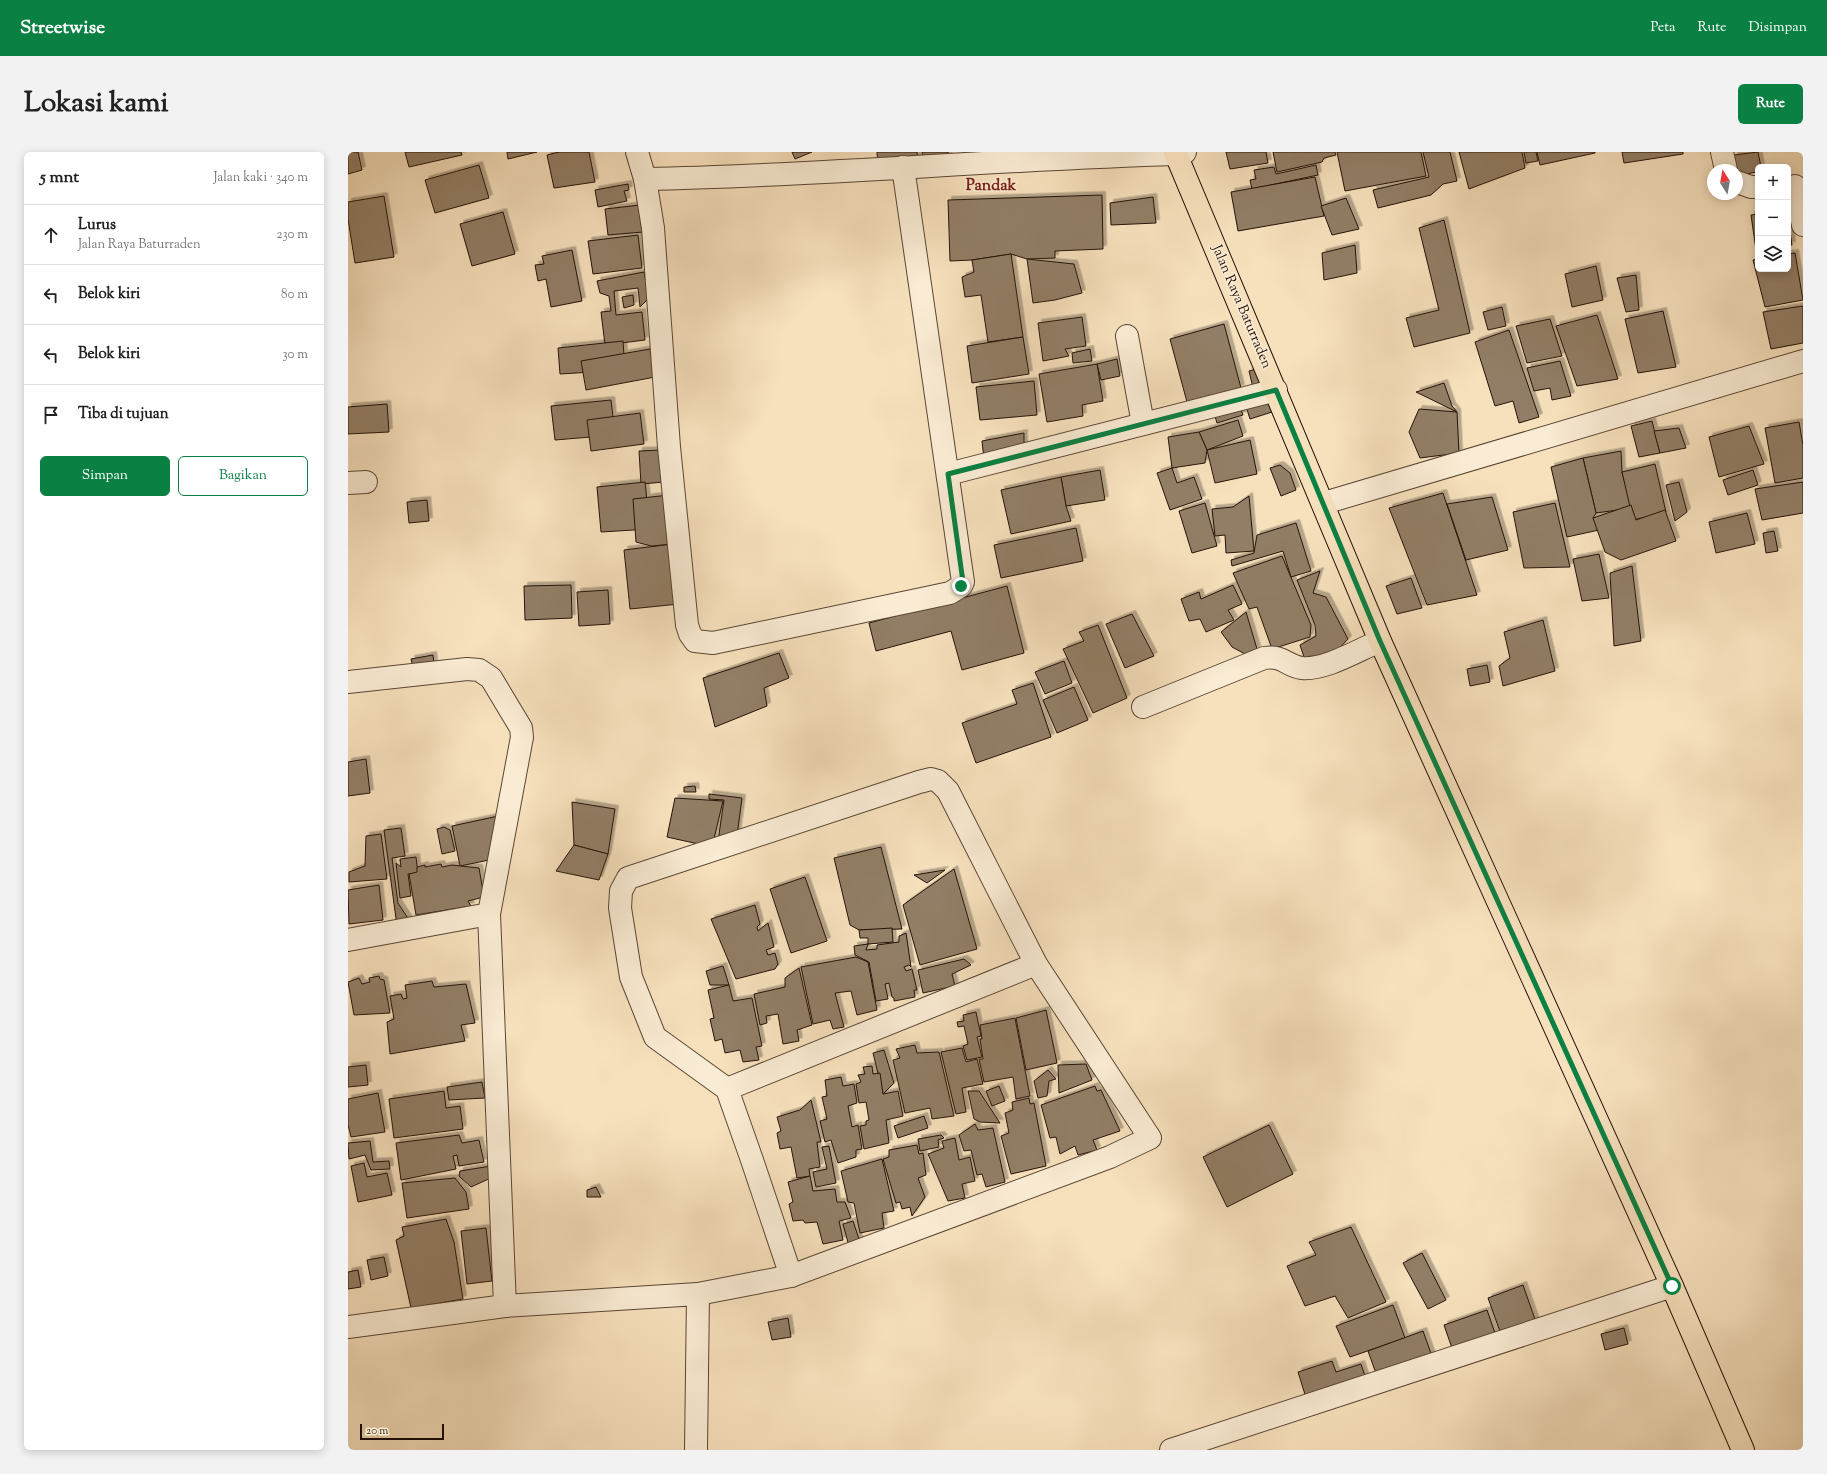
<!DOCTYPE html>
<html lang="id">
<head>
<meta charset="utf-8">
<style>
	body { margin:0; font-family:"Sorts Mill Goudy",serif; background:#f2f2f2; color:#222 }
	.controls { position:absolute; right:12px; top:12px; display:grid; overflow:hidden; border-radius:6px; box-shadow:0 2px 10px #0003 }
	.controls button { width:36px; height:36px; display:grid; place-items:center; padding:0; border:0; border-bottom:1px solid #e0e0e0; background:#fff; color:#222; font:20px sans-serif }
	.compass { position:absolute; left:1359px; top:12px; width:36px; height:36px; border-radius:50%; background:#fff; box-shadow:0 2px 10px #0003; rotate:349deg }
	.scale { position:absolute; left:12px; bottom:10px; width:84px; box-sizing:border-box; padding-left:4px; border:2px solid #251207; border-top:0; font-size:11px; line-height:14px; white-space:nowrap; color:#251207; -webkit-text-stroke:3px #faecd4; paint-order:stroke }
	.stop { position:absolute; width:12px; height:12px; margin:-9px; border:3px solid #0b8043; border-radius:50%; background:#fff }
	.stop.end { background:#0b8043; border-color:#fff; box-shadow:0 1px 4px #0008 }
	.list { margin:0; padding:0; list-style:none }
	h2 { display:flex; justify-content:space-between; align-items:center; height:52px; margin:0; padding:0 16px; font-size:17px }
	h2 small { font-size:13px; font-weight:400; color:#767676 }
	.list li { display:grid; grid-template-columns:26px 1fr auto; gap:12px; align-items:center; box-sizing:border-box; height:60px; padding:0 16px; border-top:1px solid #e0e0e0 }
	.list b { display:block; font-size:15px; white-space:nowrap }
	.list p { margin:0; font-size:13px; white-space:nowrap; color:#767676 }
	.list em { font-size:13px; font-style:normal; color:#767676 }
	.actions { display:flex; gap:8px; padding:12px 16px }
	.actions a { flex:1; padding:9px 0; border:1px solid #0b8043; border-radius:6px; text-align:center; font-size:14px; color:#0b8043 }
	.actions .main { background:#0b8043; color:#fff }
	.icon { flex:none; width:22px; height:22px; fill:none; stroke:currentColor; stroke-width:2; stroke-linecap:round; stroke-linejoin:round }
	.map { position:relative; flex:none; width:1455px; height:1298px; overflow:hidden; border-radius:6px }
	header { display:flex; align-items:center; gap:24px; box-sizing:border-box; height:56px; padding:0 20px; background:#0b8043; color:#fff }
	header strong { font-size:19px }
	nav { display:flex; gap:22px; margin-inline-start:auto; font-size:14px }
	.intro { display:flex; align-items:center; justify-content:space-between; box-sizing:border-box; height:96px; padding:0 24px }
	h1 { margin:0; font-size:28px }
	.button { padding:10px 18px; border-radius:6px; background:#0b8043; color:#fff; font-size:14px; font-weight:700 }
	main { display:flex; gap:24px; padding:0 24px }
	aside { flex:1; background:#fff; border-radius:6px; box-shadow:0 2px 10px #0003 }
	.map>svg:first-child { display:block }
	.building { fill:#927e66; stroke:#251207; filter:url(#shadow) }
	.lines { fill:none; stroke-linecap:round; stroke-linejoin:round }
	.street-casing { stroke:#5a4634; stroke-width:24 }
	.primary-casing { stroke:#251207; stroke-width:24 }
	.street { stroke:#faecd4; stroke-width:22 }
	.primary { stroke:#f7e1bd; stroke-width:22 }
	.route { stroke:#0b8043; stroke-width:5 }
	.labels { text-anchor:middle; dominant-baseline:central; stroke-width:3; stroke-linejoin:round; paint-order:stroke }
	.street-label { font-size:14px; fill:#251207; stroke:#faecd4 }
	.quarter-label { font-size:16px; font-weight:bold; fill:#7a1f14; stroke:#faecd4 }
</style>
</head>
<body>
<header>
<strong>Streetwise</strong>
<nav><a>Peta</a><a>Rute</a><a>Disimpan</a></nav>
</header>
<div class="intro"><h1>Lokasi kami</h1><a class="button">Rute</a></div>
<main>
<aside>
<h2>5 mnt<small>Jalan kaki · 340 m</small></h2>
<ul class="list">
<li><svg class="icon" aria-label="ahead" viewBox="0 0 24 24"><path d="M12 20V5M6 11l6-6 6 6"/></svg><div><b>Lurus</b><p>Jalan Raya Baturraden</p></div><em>230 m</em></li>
<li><svg class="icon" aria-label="left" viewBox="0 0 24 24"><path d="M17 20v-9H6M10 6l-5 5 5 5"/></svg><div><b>Belok kiri</b></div><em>80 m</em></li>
<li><svg class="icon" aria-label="left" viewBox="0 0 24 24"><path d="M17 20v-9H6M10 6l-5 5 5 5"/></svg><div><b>Belok kiri</b></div><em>30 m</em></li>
<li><svg class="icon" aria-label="arrive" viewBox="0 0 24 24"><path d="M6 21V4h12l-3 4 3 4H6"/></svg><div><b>Tiba di tujuan</b></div></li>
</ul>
<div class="actions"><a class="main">Simpan</a><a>Bagikan</a></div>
</aside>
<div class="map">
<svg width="1455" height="1298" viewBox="0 0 1455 1298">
	<defs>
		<filter id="shadow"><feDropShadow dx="3.5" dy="-3.5" stdDeviation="0" flood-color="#0004"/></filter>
	</defs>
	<rect width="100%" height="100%" fill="#f7e1bd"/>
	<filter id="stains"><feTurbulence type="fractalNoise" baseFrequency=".005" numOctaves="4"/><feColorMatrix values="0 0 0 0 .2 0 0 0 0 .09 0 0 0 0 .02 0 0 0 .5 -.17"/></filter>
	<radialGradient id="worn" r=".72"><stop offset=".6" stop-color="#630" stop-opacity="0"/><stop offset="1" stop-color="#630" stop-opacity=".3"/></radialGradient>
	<g class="building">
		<polygon points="0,0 10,0 14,18 0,22"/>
		<polygon points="57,0 113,0 114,3 61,15"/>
		<polygon points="159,0 189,0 160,7"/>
		<polygon points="211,0 241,0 247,30 206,36 199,3"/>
		<polygon points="444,0 464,0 447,7"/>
		<polygon points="529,0 569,0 570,8 530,12"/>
		<polygon points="574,0 600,0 601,8 576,13"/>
		<polygon points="878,0 918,0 920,11 882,17"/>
		<polygon points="925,0 987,0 988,3 976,6 974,10 929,20"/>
		<polygon points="989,0 1073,0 1078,24 997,39"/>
		<polygon points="1075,0 1102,0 1109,29 1095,32 1083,43 1030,56 1025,38 1081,25"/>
		<polygon points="1111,0 1174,0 1177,16 1121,37"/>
		<polygon points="1176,0 1188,0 1190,9 1178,11"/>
		<polygon points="1189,0 1247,0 1247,1 1192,13"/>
		<polygon points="1274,0 1335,0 1335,2 1276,11"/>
		<polygon points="1410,0 1413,15 1410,15 1410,20 1390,23 1386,3"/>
		<polygon points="131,13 141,46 87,61 77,28"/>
		<polygon points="968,13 970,23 904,37 902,28 908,27 906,18 926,15 928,22"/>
		<polygon points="967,25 976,64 890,79 883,40"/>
		<polygon points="280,32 281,38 276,39 279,49 250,55 247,38"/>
		<polygon points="754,43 755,97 707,99 707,106 679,107 663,102 624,108 602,109 600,48"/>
		<polygon points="36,44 46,105 7,111 0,67 0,50"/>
		<polygon points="805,45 808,71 763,73 762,51"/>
		<polygon points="998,46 1011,77 984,83 973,54"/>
		<polygon points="292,53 295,80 260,83 257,57"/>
		<polygon points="155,60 167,102 124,114 112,72"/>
		<polygon points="1410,62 1410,98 1408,98 1403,63"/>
		<polygon points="1440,65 1444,93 1440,93"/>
		<polygon points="1096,68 1122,181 1066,195 1058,166 1091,158 1071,76"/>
		<polygon points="290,83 294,116 245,122 240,89"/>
		<polygon points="1007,93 1009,121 976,128 974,101"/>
		<polygon points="224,98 234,149 203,155 198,127 190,129 187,113 196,112 194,104"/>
		<polygon points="1447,101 1455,148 1417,155 1405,108 1410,107 1410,117 1440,117 1440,102"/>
		<polygon points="663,102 675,185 640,190 633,143 617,145 614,125 626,120 624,108"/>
		<polygon points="679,107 726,112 734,141 707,148 685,151"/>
		<polygon points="1248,114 1255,148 1224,155 1217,122"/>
		<polygon points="296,120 301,146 292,155 290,136 266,139 268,163 294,160 297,188 257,193 253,160 263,159 261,144 252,141 249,129"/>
		<polygon points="1288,123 1291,158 1278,160 1269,126"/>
		<polygon points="285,143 286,153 276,156 274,145"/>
		<polygon points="1455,154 1455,191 1423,197 1415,160"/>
		<polygon points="1154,155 1158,174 1140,178 1135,160"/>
		<polygon points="1315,159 1328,215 1290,221 1277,167"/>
		<polygon points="1249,163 1270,227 1229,234 1208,174"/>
		<polygon points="734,165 738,194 717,197 721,204 695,209 690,171"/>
		<polygon points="1202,167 1214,204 1179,211 1168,174"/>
		<polygon points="876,172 893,236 839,250 822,187"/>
		<polygon points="1161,178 1191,265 1171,271 1165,249 1147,254 1127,190"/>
		<polygon points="675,185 681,222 624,231 619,194"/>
		<polygon points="275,189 277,218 212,222 210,196"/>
		<polygon points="302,197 307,225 238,238 233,209"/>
		<polygon points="742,197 744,209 725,211 724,201"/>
		<polygon points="769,207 772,224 753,228 749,212"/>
		<polygon points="1212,209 1223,244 1204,248 1202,236 1186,239 1179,216"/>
		<polygon points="749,212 755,249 734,253 735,264 699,270 691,222"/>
		<polygon points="912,216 916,238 906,240 901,219"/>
		<polygon points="686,229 689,263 632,268 628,235"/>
		<polygon points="1096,231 1104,254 1109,260 1068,240"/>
		<polygon points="919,244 924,260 902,267 897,251"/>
		<polygon points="263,248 267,283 207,288 203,254"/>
		<polygon points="39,252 41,280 0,282 0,255"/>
		<polygon points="891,253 895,263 869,271 866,261"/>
		<polygon points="1071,257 1109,260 1111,301 1072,306 1061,280"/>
		<polygon points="292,261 296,292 243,299 239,268"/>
		<polygon points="890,268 895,284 859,298 851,280"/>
		<polygon points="1304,269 1312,301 1291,305 1283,274"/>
		<polygon points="1451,270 1455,293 1455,326 1427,331 1417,276"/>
		<polygon points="1401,274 1416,312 1371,325 1361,285"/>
		<polygon points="1331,276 1338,296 1312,301 1306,279"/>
		<polygon points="851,280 859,298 857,311 824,316 820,285"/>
		<polygon points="676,281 676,297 636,307 634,289"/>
		<polygon points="902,288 909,322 867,331 859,298"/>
		<polygon points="314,298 316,330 293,332 291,299"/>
		<polygon points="1273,299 1274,320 1284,356 1248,361 1235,306"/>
		<polygon points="1235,306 1248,361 1245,366 1251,378 1219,385 1203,315"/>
		<polygon points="1307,312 1318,360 1285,368 1274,320"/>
		<polygon points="932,313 942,321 948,338 933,344 922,316"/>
		<polygon points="824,316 829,331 846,325 854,347 822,358 809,321"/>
		<polygon points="752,318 757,348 718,354 713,325"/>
		<polygon points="1405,318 1410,333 1380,343 1375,328"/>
		<polygon points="713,325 718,354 723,369 663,382 653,338"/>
		<polygon points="297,330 302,377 253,380 249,335"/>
		<polygon points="1331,330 1339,360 1327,369 1318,333"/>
		<polygon points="1455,330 1455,361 1414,368 1407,337"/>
		<polygon points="1095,341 1129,443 1079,453 1041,356"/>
		<polygon points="321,343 325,392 303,394 288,390 285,347"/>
		<polygon points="901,344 906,399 878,401 877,383 867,384 864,357 885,355"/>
		<polygon points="1144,345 1160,398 1118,408 1099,352"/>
		<polygon points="79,348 81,369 61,371 59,350"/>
		<polygon points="857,351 869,394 844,401 831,359"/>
		<polygon points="1207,351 1222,415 1176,416 1165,360"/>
		<polygon points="1283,353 1288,368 1317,358 1328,389 1273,408 1257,400 1245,366"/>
		<polygon points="1399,361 1407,392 1368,401 1361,370"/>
		<polygon points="948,371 963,419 943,425 935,399 884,414 883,408 906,401 909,383"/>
		<polygon points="728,376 735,409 653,426 646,393"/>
		<polygon points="1426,379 1430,399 1418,401 1415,381"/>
		<polygon points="325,392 331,452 282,457 276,398"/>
		<polygon points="1251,402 1261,446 1234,449 1225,407"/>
		<polygon points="934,404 963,473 962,485 924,497 909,455 901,457 885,421"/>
		<polygon points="1284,414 1293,489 1266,494 1262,421"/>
		<polygon points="972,419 965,441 978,445 1000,487 984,504 958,511 952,493 968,484 967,473 949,428"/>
		<polygon points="1063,426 1074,456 1049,462 1038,434"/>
		<polygon points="223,433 224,466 177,468 176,434"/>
		<polygon points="885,433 894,452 880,458 886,468 858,480 852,467 841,469 833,447 851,440 853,447"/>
		<polygon points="659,434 676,501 614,518 603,479 528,499 521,471"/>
		<polygon points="260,438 262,472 231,474 229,440"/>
		<polygon points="898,460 909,497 899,503 884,495 873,480"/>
		<polygon points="784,462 806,504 777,516 758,472"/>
		<polygon points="1195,468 1207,519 1155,534 1151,514 1162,506 1156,480"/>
		<polygon points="750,473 779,546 745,561 715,497 736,489 731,480"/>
		<polygon points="431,501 441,526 416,536 419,554 367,575 355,526"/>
		<polygon points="85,503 86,512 65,515 63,507"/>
		<polygon points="716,509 724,531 697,542 687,520"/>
		<polygon points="1139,513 1142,530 1122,534 1119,517"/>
		<polygon points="685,531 703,585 628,611 614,571 669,552 664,538"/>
		<polygon points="726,535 740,568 709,581 695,548"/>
		<polygon points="18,607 22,641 0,644 0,610"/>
		<polygon points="347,634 348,640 336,640 336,635"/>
		<polygon points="361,642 394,646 389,684 370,689 376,648 361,647"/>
		<polygon points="327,646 375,649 364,695 319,685"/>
		<polygon points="224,650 267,657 260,702 226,693"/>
		<polygon points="155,663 141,708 112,714 104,674"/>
		<polygon points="96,675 102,678 107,699 94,702 89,677"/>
		<polygon points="53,676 57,704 44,706 50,751 63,771 49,774 36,678"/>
		<polygon points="33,682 39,727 1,730 1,720 17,714 18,684"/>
		<polygon points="226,693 260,702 251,728 208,719"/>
		<polygon points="533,695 554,777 511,778 502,773 486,706"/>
		<polygon points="68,705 70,721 60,722 63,744 52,746 48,711 53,715 52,707"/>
		<polygon points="93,712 94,715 104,713 131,716 136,745 120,749 123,754 68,763 61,722 69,720 69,715 77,713 77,715"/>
		<polygon points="606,717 629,797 572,813 555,753"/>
		<polygon points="597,718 579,731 566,723"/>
		<polygon points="457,725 479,789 443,801 422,737"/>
		<polygon points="31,733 35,768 1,772 0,738"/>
		<polygon points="407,753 412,772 409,775 410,779 420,771 426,795 418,798 420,803 427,801 430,812 427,817 388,827 363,767"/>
		<polygon points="544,776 545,790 520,792 520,786 512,786 511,778"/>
		<polygon points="558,781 563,815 561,813 556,815 558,819 564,817 569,838 566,838 567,845 546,849 546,846 544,845 541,831 537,832 540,847 528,849 521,810 507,803 506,794 520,792 518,798 529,797 529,793 551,790 551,784"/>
		<polygon points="508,805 520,810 529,858 509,863 503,839 487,841 496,875 485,877 482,868 465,872 453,815"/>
		<polygon points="616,807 623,813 604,822 607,834 575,841 570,818"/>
		<polygon points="375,814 381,833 362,833 358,819"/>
		<polygon points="451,816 464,873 449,878 451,889 435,892 430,862 418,864 419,871 412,873 406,842 437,835 437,826"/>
		<polygon points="31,824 32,827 36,828 42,861 6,863 0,830 11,826 14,832 22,830 21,826"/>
		<polygon points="84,829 86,835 118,832 127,871 113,873 117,889 42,902 39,870 46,867 42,844 53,842 55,847 59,846 57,833"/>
		<polygon points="381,833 385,849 404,846 414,894 408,895 411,908 395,910 392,898 377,901 374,887 367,889 362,867 366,866 360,838"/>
		<polygon points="698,858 709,911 678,918 668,866"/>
		<polygon points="628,860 633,884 629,885 634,905 619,908 615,894 620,892 616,874 610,875 609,870 616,869 615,863"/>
		<polygon points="667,866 682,944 668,947 665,925 636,930 631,907 635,907 632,887 634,887 632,873"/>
		<polygon points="567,893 569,901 591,900 606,964 584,967 582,956 557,961 545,908 552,906 548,897"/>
		<polygon points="614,896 618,910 629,907 635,932 614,936 618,960 608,962 593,900"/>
		<polygon points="536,898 546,931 535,942 525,901"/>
		<polygon points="738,912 744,928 711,941 710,913"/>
		<polygon points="18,913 20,933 0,935 0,915"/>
		<polygon points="524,914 525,922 532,921 535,942 550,939 555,964 538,968 541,991 516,997 512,974 518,973 518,969 521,968 518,950 511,951 508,932 513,930 510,923 517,922 515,915"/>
		<polygon points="700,918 708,927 701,929 699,944 690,946 686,929"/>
		<polygon points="493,925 495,934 506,932 509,951 500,954 504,975 510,973 514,997 508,998 508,1005 490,1011 483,988 477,990 472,969 479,967 474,945 479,944 477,928"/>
		<polygon points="134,930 137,946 101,948 99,935"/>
		<polygon points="651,934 657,949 644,954 638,939"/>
		<polygon points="747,934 749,939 753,938 772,979 745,988 749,998 730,1003 727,994 712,1002 708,985 702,986 693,953"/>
		<polygon points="96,939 98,956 112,954 115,977 46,986 41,947"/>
		<polygon points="620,939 631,939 652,971 632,970 626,967"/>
		<polygon points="30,941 37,980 3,985 0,973 0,947"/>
		<polygon points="681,946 682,952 686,951 698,1014 663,1022 653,984 661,981 657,961 665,958 664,950"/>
		<polygon points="463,948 473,990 469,990 472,1015 461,1017 462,1024 449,1026 443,995 432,997 429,981 433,979 429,965 452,958"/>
		<polygon points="576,964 580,976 550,986 546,974"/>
		<polygon points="627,972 630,978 645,976 657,1030 638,1035 634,1022 629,1023 623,998 616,999 611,983"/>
		<polygon points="921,973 945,1022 879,1055 855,1005"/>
		<polygon points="111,983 114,991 131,988 136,1010 111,1014 109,1003 105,1004 108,1017 53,1028 48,991"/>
		<polygon points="593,983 596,986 590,988 591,995 572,999 570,987"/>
		<polygon points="607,986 611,1008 622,1005 627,1029 614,1032 617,1046 600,1049 580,1002 596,996 594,989"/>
		<polygon points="139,988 145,1025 123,1035 111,1024 112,1019 143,1014"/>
		<polygon points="22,989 25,1010 41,1009 42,1017 23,1018 17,1003 1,1007 0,991"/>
		<polygon points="569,993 571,1002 575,1001 578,1023 570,1026 577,1045 564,1064 562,1055 554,1057 552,1050 548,1051 535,1007 541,1005 541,998"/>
		<polygon points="481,994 488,1031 468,1035 465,1020 479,1017 474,995"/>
		<polygon points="534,1007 546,1059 534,1061 536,1076 512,1081 506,1051 500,1050 493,1019"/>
		<polygon points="16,1011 19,1025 39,1021 44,1043 10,1050 3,1014"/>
		<polygon points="462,1024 465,1039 487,1037 489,1050 497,1050 503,1066 491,1069 495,1088 475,1092 469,1070 457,1071 455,1068 445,1069 441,1052 445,1050 440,1030"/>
		<polygon points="107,1026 118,1040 121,1057 59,1066 54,1031"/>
		<polygon points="248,1035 253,1045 239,1045 239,1038"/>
		<polygon points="98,1067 106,1090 115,1147 63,1156 48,1088 56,1084 54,1075"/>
		<polygon points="505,1069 512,1090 501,1094 495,1072"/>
		<polygon points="1003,1075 1038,1150 1000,1166 987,1144 957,1154 939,1114 968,1103 961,1090"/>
		<polygon points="138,1076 144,1129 119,1132 113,1079"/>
		<polygon points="1074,1101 1098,1148 1080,1157 1055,1111"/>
		<polygon points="36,1105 40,1124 23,1128 19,1108"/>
		<polygon points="10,1118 13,1135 0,1137 0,1120"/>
		<polygon points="1175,1133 1189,1173 1154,1185 1140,1146"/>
		<polygon points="1045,1153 1057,1186 1002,1205 988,1174"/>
		<polygon points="1139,1158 1148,1184 1105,1199 1096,1173"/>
		<polygon points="440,1166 443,1185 424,1188 420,1170"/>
		<polygon points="1276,1176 1280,1192 1257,1198 1253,1182"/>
		<polygon points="1075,1179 1085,1207 1030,1227 1020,1199"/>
		<polygon points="984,1209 988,1220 1013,1212 1019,1230 959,1249 950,1220"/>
	</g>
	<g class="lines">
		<g class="street-casing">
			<g id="street">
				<polyline points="289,0 297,27"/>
				<polyline points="1374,0 1378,18"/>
				<path d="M555,15L615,430L613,434L602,441L365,491L347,489L342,482L339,473L321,295L305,76L297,27C474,24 651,7 828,2L837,0"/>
				<polyline points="1389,30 1403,35 1410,35"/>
				<polyline points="1447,34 1455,73"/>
				<polyline points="779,184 795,272"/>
				<polyline points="600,322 928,238"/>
				<polyline points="0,331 18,330"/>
				<polyline points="976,351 1455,209"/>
				<polyline points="0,530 119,517 131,518 143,526 173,576 174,585 141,762 0,788"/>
				<path d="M795,555L916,506C936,503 938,514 954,516C978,518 1010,498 1032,489"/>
				<polygon points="583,627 590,629 600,639 688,812 802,986 762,1005 443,1124 404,1008 379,937 307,885 283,825 272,756 273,739 280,726 571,630"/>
				<polyline points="141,762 157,1154"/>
				<polyline points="379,937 688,812"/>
				<polyline points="350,1142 443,1124"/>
				<polyline points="0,1175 157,1154 350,1142 348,1298"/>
				<polyline points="823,1298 1324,1134"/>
			</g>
		</g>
		<g class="primary-casing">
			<polyline id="primary" points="827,0 1032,489 1324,1134 1395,1298"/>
		</g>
		<use href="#street" class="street"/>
		<use href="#primary" class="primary"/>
	</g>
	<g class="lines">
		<polyline class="route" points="613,434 615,430 600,322 928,238 1032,489 1324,1134"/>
	</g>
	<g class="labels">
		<g class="street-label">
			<text transform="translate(893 155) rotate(67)">Jalan Raya Baturraden</text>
		</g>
		<g class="quarter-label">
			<text x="643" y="34">Pandak</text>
		</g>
	</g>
	<rect width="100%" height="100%" filter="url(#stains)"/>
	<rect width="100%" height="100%" fill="url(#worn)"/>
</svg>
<div class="controls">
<button>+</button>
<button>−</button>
<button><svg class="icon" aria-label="layers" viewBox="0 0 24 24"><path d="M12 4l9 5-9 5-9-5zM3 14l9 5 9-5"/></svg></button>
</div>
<svg class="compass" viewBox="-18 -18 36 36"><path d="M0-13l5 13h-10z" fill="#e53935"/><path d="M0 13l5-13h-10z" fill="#767676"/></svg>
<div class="scale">20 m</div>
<div class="stop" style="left:1324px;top:1134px"></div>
<div class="stop end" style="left:613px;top:434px"></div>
</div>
</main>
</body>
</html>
